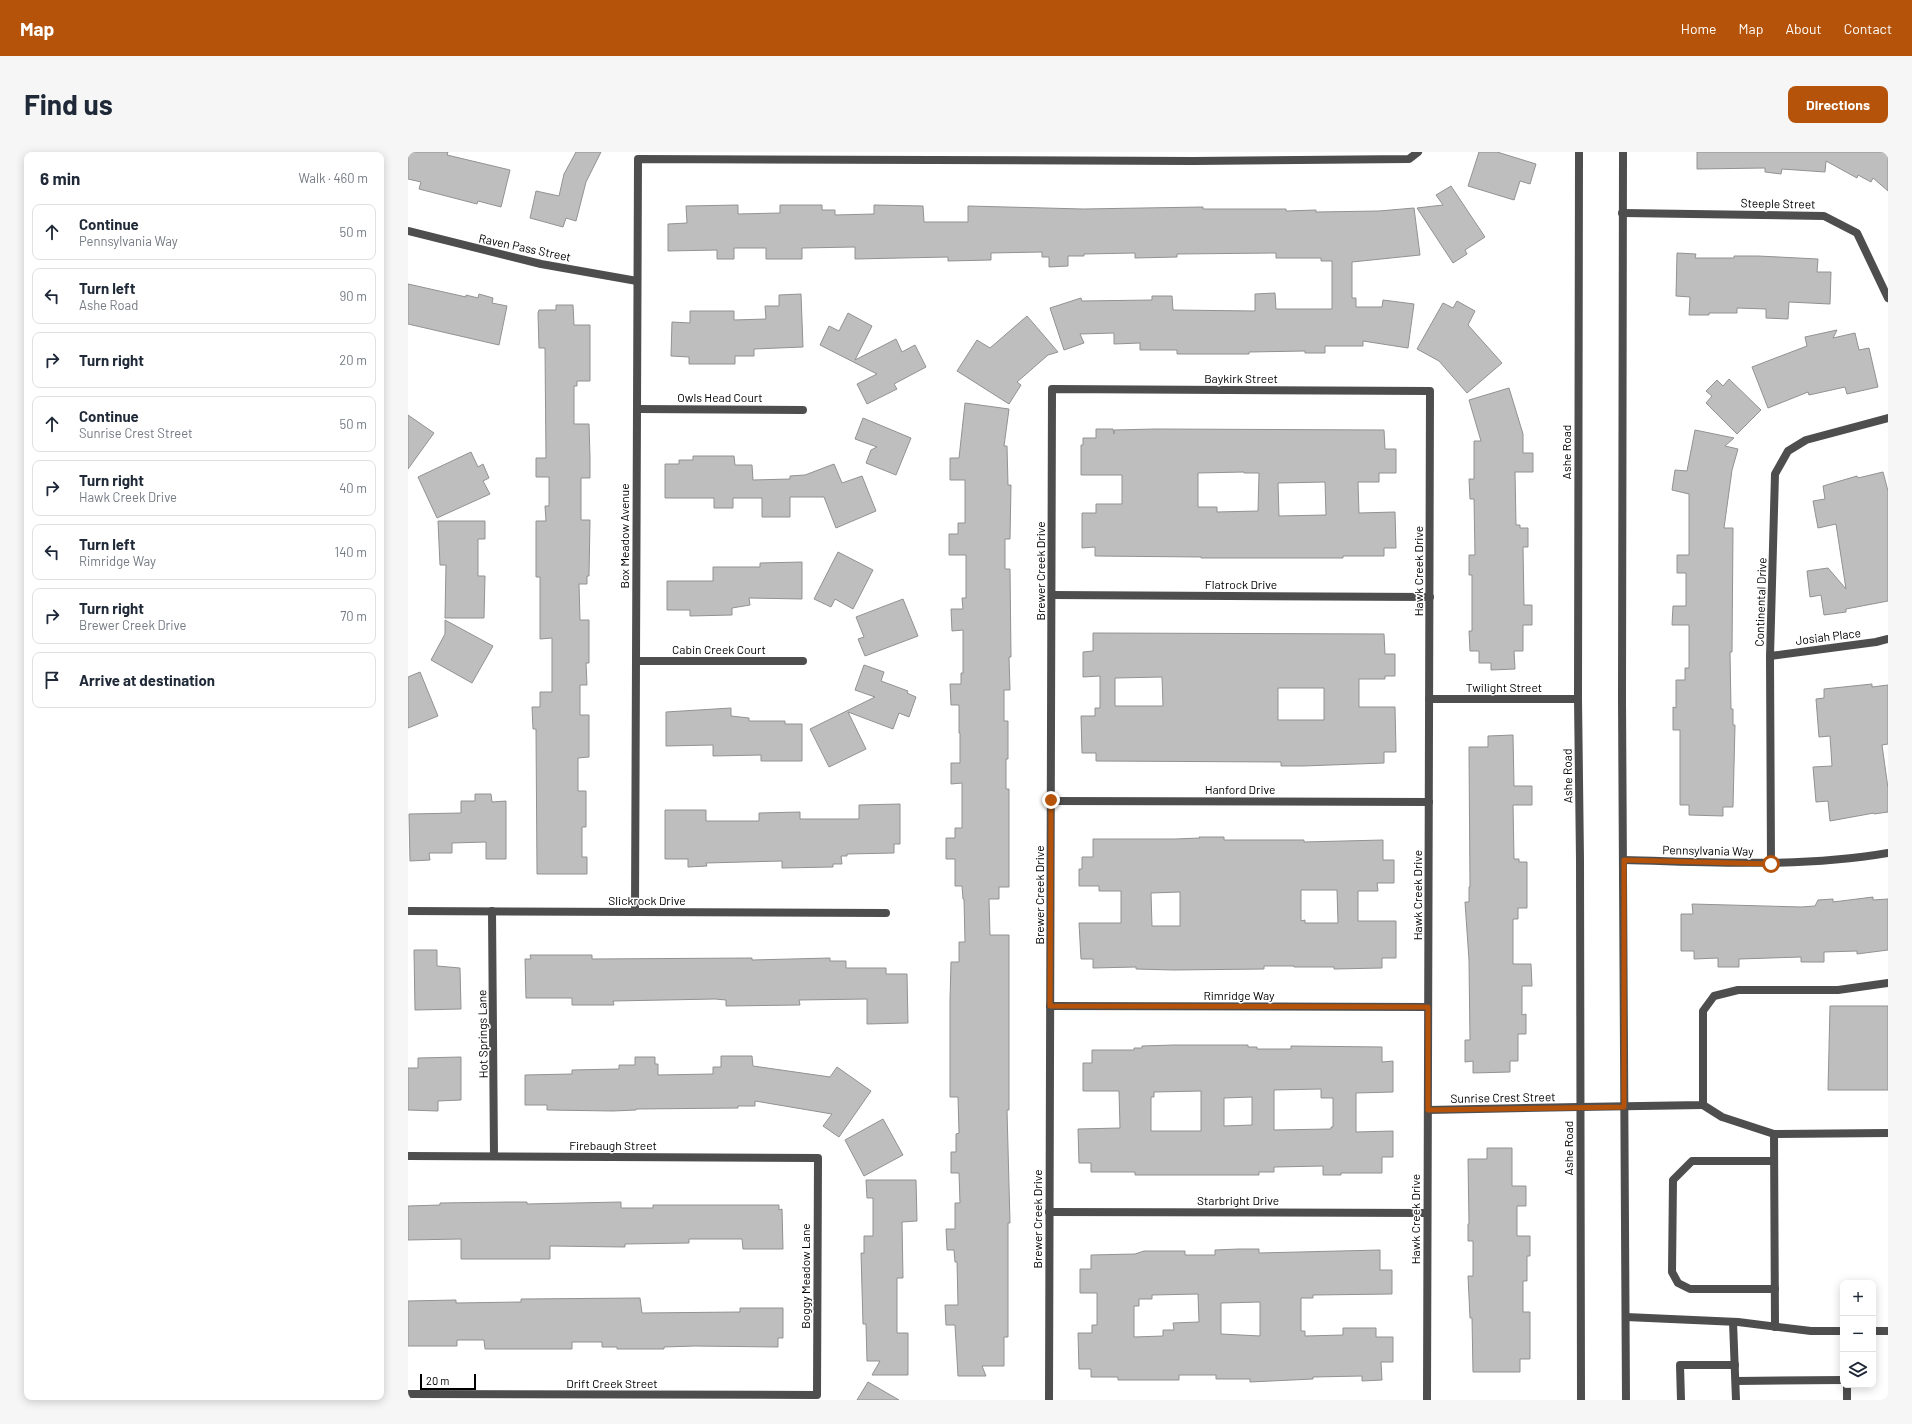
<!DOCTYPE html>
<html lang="en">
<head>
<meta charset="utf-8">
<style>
	body { margin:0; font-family:Barlow,sans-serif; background:#f6f6f7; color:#1f2937 }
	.controls { position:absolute; right:12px; bottom:12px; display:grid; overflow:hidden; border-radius:8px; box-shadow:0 2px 10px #0003 }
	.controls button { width:36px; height:36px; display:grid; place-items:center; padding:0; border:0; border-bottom:1px solid #e0e1e3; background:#fff; color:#1f2937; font:20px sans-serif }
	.scale { position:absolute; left:12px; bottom:10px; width:56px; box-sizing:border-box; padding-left:4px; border:2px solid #000; border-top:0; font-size:11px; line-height:14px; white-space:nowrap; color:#000; -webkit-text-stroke:3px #fff; paint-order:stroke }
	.stop { position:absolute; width:12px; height:12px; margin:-9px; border:3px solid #b45309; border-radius:50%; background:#fff }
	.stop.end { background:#b45309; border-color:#fff; box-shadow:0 1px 4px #0008 }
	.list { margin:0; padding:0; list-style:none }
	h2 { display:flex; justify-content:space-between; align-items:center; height:52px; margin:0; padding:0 16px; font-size:17px }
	h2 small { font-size:13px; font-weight:400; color:#747a83 }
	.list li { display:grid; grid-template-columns:26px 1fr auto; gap:12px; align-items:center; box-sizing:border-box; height:56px; margin:0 8px 8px; padding:0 8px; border:1px solid #e0e1e3; border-radius:8px }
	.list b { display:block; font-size:15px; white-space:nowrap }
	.list p { margin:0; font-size:13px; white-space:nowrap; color:#747a83 }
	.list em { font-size:13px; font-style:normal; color:#747a83 }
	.icon { flex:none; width:22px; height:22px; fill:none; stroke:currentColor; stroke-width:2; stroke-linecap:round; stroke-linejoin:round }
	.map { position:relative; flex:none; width:1480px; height:1248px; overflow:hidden; border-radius:8px }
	header { display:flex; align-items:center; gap:24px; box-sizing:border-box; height:56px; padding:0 20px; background:#b45309; color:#fff }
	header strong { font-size:19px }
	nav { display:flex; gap:22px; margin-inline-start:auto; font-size:14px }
	.intro { display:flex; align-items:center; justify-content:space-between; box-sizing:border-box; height:96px; padding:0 24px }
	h1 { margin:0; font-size:28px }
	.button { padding:10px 18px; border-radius:8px; background:#b45309; color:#fff; font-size:14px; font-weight:700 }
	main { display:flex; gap:24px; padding:0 24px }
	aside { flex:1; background:#fff; border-radius:8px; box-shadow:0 2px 10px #0003 }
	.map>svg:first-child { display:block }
	.building { fill:#bebebe; stroke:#929292; fill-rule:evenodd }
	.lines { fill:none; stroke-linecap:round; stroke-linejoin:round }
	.service { stroke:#4e4e4e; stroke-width:8 }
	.minor { stroke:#4e4e4e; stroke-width:8 }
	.tertiary { stroke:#4e4e4e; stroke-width:8 }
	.route { stroke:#b45309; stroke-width:5 }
	.labels { text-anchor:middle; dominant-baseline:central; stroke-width:3; stroke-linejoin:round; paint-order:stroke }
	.street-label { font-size:12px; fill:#000; stroke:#fff }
</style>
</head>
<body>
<header>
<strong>Map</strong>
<nav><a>Home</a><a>Map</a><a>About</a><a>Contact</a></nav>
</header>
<div class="intro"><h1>Find us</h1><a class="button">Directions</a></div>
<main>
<aside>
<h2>6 min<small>Walk · 460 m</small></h2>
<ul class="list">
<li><svg class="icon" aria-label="ahead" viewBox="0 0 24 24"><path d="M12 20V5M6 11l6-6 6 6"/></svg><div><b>Continue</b><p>Pennsylvania Way</p></div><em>50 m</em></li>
<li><svg class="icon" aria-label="left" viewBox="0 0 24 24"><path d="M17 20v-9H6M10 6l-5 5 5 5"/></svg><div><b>Turn left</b><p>Ashe Road</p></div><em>90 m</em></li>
<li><svg class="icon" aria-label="right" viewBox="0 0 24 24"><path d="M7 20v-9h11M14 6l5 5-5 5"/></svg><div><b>Turn right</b></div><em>20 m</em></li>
<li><svg class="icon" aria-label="ahead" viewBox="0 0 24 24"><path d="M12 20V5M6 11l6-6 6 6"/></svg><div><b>Continue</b><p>Sunrise Crest Street</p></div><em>50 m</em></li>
<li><svg class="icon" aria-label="right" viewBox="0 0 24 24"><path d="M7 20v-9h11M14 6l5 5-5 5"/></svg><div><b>Turn right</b><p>Hawk Creek Drive</p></div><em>40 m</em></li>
<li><svg class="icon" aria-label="left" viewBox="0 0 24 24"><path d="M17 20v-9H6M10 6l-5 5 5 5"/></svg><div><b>Turn left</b><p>Rimridge Way</p></div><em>140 m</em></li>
<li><svg class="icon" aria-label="right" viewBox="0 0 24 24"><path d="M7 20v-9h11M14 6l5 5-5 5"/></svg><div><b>Turn right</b><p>Brewer Creek Drive</p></div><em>70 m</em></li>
<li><svg class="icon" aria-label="arrive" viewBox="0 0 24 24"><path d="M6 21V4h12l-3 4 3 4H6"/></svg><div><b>Arrive at destination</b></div></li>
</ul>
</aside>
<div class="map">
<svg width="1480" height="1248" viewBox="0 0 1480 1248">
	<rect width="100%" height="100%" fill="#fff"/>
	<g class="building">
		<polygon points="0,0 40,0 39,3 102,18 93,55 70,49 69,52 11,37 13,30 0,27"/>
		<polygon points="168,0 193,0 178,30 168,69 158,66 155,75 122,66 128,39 151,44 156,22"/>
		<polygon points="1071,0 1089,0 1128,12 1122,32 1112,29 1106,48 1060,34"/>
		<polygon points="1289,0 1480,0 1480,39 1465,26 1463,30 1450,23 1449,26 1418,9 1417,20 1374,17 1373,22 1357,20 1357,16 1289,17"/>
		<polygon points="1043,34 1077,85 1057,98 1059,102 1045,111 1009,56 1035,53 1028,43"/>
		<polygon points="330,53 330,62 372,61 372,53 414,53 414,58 427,58 427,63 466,62 466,53 515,54 516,70 560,70 560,54 675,57 795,55 795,57 878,57 878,59 908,58 908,60 971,59 1006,56 1012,103 944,110 944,146 948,146 948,155 974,155 975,148 1006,152 1000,196 955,189 955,194 917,194 917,201 897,201 897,199 841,200 841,202 769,202 769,198 732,198 732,191 706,192 706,181 672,182 676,191 656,198 642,156 673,146 674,149 744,148 744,144 764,144 765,158 847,159 847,142 867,141 868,157 924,157 924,109 913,109 913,106 868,106 868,101 769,102 769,105 727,106 727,101 676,102 676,104 660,104 660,114 641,115 641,105 634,105 634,100 583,101 583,108 540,109 540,105 447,107 447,95 394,96 394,107 358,107 358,96 326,96 326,107 309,107 309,98 260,99 260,72 279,71 278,54"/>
		<polygon points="1269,101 1288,102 1287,106 1326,106 1326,104 1350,104 1410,107 1409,120 1423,120 1422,152 1381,150 1380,167 1358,166 1358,157 1329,156 1329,161 1301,161 1301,163 1281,163 1282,145 1268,144"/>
		<polygon points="0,132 58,145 58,143 70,146 71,142 85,146 84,151 99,154 91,193 0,172"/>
		<polygon points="393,142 395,195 346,197 346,204 327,204 327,212 281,212 281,205 263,204 264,170 282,171 282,159 326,159 326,168 358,167 357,154 371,154 371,143"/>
		<polygon points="1049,149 1067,159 1060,173 1094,211 1059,241 1031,209 1009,197 1035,151 1045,156"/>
		<polygon points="148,153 165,153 166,173 182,173 182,229 169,229 169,234 166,234 166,272 181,272 182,305 182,326 173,326 173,368 182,368 181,424 179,424 179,432 171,432 172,468 181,468 181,511 178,511 179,533 172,533 172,563 181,563 181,605 170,606 170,639 178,639 178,675 174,675 174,705 179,705 179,722 129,722 128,577 125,577 124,555 132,555 132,540 144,540 144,486 132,487 132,425 128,425 128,369 138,369 137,354 141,354 141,325 128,325 128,306 138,306 137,196 131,196 130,161 131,158 148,158"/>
		<polygon points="440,161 464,174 447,208 488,187 494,200 507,193 518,215 486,232 489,237 459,252 449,232 469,222 412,193 421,174 431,179"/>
		<polygon points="619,164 650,200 640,203 609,230 613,233 601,252 549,219 569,188 582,196"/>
		<polygon points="1429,178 1425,186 1447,181 1451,198 1461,196 1470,235 1439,242 1437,235 1401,243 1400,240 1360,256 1344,215 1399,194 1397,185"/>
		<polygon points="1321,227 1353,258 1329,282 1298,251 1304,244 1298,239 1309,228 1315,234"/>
		<polygon points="1101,236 1115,282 1115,301 1125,301 1125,320 1107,320 1108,373 1112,373 1112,376 1120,376 1120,395 1115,395 1116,453 1124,453 1124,473 1115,473 1115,499 1106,499 1107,517 1083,518 1083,511 1071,511 1071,499 1062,499 1061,479 1064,479 1064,423 1061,423 1061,403 1067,403 1066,347 1062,347 1061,327 1066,327 1066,289 1073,289 1061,248"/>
		<polygon points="557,251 601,257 596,294 599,294 600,333 603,333 602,387 597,387 597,417 602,417 603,505 601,505 602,538 596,538 596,569 600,569 600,607 598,607 598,637 601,637 601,735 591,735 591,747 581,747 582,783 601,783 601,958 599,958 602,1071 600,1071 600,1185 596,1185 596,1214 574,1214 578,1224 550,1224 547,1173 538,1173 537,1153 550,1153 549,1110 547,1110 546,1098 539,1098 538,1077 547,1077 547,1051 552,1051 551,1021 543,1021 543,1000 548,1000 548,982 551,981 550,945 542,945 542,848 543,810 551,810 551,790 557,790 556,747 555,747 554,734 547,734 547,707 538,707 538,686 547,686 547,676 554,676 554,631 543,632 543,611 552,611 552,581 551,581 551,553 543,553 542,532 553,532 553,521 555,521 555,478 544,479 543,457 555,457 554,446 558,446 558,403 541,403 541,382 550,382 550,371 557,371 557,328 542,328 542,306 551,306"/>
		<polygon points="0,263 26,281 0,317"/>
		<polygon points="455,266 503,286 488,323 458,311 463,298 469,295 447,287"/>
		<path d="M688,277H705L706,282V278L747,277L976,278L977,297H988V321H971V330H950L951,361L987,360L988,396H976V404H935V406H793V405L687,404V395L674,396V361H688V352H714V323H673V293H675V286H688ZM836,320V321H851L850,359L809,360V355H790V321ZM917,330L918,363L871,364L870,331Z"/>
		<polygon points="1287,278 1326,286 1317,294 1330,297 1324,318 1316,376 1325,376 1324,500 1322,500 1323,557 1325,557 1325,573 1327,573 1325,655 1315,655 1315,664 1281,663 1281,653 1272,653 1272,578 1265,578 1265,555 1268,556 1268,528 1277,528 1277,516 1281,516 1281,473 1264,473 1265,454 1278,454 1278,421 1269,421 1269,403 1281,403 1281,342 1264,338 1267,318 1279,319"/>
		<polygon points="63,300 70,315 75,312 81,326 75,329 82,342 29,366 10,325"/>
		<polygon points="285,304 326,304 327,313 344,313 345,328 382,327 382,324 397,323 426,312 434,331 454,324 468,359 428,376 416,345 382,345 382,365 354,365 354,346 325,346 325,356 306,356 306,346 257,346 257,312 271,312 271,308 285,308"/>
		<polygon points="1475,320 1480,339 1480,449 1438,457 1438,460 1416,463 1413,443 1402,445 1399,419 1420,416 1438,437 1428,372 1410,376 1405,349 1417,347 1415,334 1449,324 1450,326"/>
		<polygon points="30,369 77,369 77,387 70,387 70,424 77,424 76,466 37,466 38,413 32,413"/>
		<polygon points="430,400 465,418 445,457 427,447 423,455 406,447"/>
		<polygon points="394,410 394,447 341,446 342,453 324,456 324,463 282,464 282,458 259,458 259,429 305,429 305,415 352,415 352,411"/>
		<polygon points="495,447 510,484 457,504 450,487 456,485 448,465"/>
		<polygon points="37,468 85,494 64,531 23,508 37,482"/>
		<path d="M685,481L976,482L977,502H987V524H977V527H951V555H987L988,600H976V611L895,614H873V610L688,609V601H674L673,564H687V556H692V524L675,525V500L685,499ZM754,525L755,554H707V526ZM870,536H916V568H870Z"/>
		<polygon points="456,513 476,520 473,529 500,539 499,541 508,545 501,565 491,561 485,577 440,560 458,597 421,615 402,577 467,545 447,538"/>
		<polygon points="12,520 30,564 0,576 0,525"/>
		<polygon points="1464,532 1464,535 1480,533 1480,592 1474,593 1480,636 1480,660 1466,662 1466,661 1422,669 1420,649 1408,650 1405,615 1424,614 1422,584 1411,585 1408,547 1416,546 1416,537"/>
		<polygon points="323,556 323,564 341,566 341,569 377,569 377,572 394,572 394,609 353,609 353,603 305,604 305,593 258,594 258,560"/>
		<polygon points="1105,583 1106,634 1124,634 1124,653 1105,653 1106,707 1111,707 1111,710 1119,710 1119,756 1110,756 1110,767 1105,767 1105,812 1123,812 1124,834 1114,834 1114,863 1118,862 1118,882 1110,882 1110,909 1102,909 1102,920 1065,921 1065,909 1057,910 1057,888 1062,888 1061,808 1057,750 1061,750 1061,735 1062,735 1061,595 1080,595 1080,584"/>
		<polygon points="67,642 83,642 84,650 98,649 98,707 78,707 78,690 44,691 44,701 21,701 22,708 2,709 1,662 53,661 53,649 67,649"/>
		<polygon points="492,652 492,692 486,692 486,701 439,702 439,704 433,704 434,712 425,712 425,715 374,716 374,709 298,711 299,714 280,715 280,707 257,707 257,658 298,658 298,669 351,669 351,661 392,660 392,667 451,667 451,653"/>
		<path d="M791,685H816V688H896V690L975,688V708H986V731H969L970,739H950V769H988V806H974V816L926,817V815H886V814H856V817L765,818L728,817V815L685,816V807H673L671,771H713V739H691V734H671V717H674V705H685V687H767L792,686ZM893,738H929L930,771H897V768L893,769ZM772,740V774H744L743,741Z"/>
		<polygon points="1465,745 1465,748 1480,747 1480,798 1449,802 1449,799 1416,800 1416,810 1393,810 1393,805 1331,807 1331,815 1310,815 1310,806 1286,807 1286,799 1273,799 1273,762 1285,762 1284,752 1393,755 1407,754 1410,748 1425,747 1425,750"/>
		<polygon points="6,798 29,798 29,814 52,816 53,857 7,858"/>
		<polygon points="122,803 184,803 184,807 344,806 344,808 422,806 422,809 438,809 438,816 478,816 478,822 499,822 500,871 459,872 459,847 391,848 392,853 318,854 318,848 307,847 205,849 206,853 164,853 164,846 118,846 117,807 123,807"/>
		<polygon points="1422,854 1480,854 1480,938 1420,938"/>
		<path d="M766,893H840V895H849V897H883V894L974,895V910L985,909V940L948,941V980L985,979V1005H974V1021H933V1023H915V1014L866,1015V1020H851V1023H727V1020H683V1011H671L670,977L712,976L711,939H675V911H684V898H726V896H734V894ZM913,937V946H925V975H923V977L866,978V938ZM793,939V979H743V945H746V940ZM844,945V973L816,974V946Z"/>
		<polygon points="313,904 344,904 345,914 422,925 429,915 463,939 431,985 415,974 424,962 347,949 347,954 330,954 330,956 228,957 228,958 205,959 139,958 139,953 117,953 117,923 164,922 164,918 211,917 211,913 227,913 227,905 247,905 247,912 250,912 250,923 305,922 305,915 313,915"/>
		<polygon points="53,905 53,948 30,949 30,959 0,958 0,916 10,916 10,906"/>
		<polygon points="475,967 495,1003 456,1024 437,988"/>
		<polygon points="1079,996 1104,996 1104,1034 1118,1034 1118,1054 1109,1054 1109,1084 1122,1084 1122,1104 1119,1104 1119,1129 1115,1129 1115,1160 1122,1160 1122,1207 1112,1207 1112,1220 1065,1220 1064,1166 1062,1166 1060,1124 1065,1124 1065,1089 1060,1089 1060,1072 1061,1072 1060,1007 1079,1007"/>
		<polygon points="458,1028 508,1028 509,1069 494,1070 495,1126 489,1126 489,1181 500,1181 500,1223 464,1223 472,1209 459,1209 458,1172 455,1172 453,1101 456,1101 456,1084 465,1084 465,1046 459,1046"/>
		<polygon points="101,1050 119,1050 119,1052 213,1050 213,1056 245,1056 245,1053 371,1053 371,1058 374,1057 375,1097 335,1097 334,1087 281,1087 281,1091 217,1092 217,1095 142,1094 142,1107 53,1107 53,1087 0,1088 0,1054 32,1053 32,1051"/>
		<path d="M831,1097H851V1101L972,1098V1118H984V1142L905,1143V1146H893V1179H897V1184L935,1183V1176H968V1185H985V1210H973L974,1228L954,1229V1224L905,1225V1227L842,1230V1227H808V1223H771V1228H710V1225H683V1217H671L670,1181H684V1173H689V1141H672V1117H683V1103L727,1102L736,1099H777V1103H807V1098ZM790,1142L791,1170L765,1171L766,1178H755V1184L726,1185V1154H731V1147H744V1143ZM852,1150V1184L813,1182V1151Z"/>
		<polygon points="232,1146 234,1161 332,1160 332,1156 375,1156 375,1186 370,1186 370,1195 287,1194 256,1195 256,1197 209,1197 209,1195 194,1195 194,1190 164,1190 164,1197 77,1197 76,1188 49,1188 49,1194 0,1194 0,1149 48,1148 48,1151 113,1150 113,1147"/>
		<polygon points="460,1230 491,1248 449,1248"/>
	</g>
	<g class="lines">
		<g class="service">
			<polyline points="1295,953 1314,965 1366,982 1480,981"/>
			<polyline points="1171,955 1295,953 1295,859 1306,844 1330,838 1430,838 1480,831"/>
			<polyline points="1366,982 1367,1175"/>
			<polyline points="1366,1009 1284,1009 1265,1028 1264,1120 1270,1131 1282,1137 1367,1137"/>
			<polyline points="1218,1165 1330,1170 1403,1179 1435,1179"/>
			<polyline points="1325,1170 1328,1248"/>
			<polyline points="1465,1179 1480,1179"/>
			<polyline points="1328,1229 1435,1228"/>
			<polyline points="1439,1233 1439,1248"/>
			<polyline points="1273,1248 1272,1213 1327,1213"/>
		</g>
		<g class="minor">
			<polyline points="1214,61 1416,64 1449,81 1480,146"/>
			<polyline points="0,79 133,112 229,129"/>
			<polyline points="229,257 395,258"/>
			<polyline points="644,443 1022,445"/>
			<polyline points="1362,504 1468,490 1480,487"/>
			<polyline points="228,509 395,509"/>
			<polyline points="1021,547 1170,547"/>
			<polyline points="643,649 1021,650"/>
			<path d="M1216,708C1304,710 1393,716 1480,701"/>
			<polyline points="1363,712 1362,504 1367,322 1380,299 1398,288 1480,266"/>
			<polyline points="0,759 478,761"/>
			<polyline points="84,759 86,1004"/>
			<polyline points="227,760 230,7 785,9 1001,7 1010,0"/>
			<polyline points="642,854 1020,855"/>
			<polyline points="1020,958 1171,955"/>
			<polyline points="0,1004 410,1006 409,1243 0,1242"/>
			<polyline points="641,1060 1019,1061"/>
			<polyline points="641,1248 644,237 1022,239 1019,1248"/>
		</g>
		<g class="tertiary">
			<polyline points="1171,0 1170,547 1172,707 1173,1248"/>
			<polyline points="1215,0 1214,548 1218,1248"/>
		</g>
	</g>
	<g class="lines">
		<polyline class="route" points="643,648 642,854 1020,855 1020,958 1216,955 1216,708 1363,712"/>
	</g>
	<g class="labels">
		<g class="street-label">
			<text transform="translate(1370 51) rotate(1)">Steeple Street</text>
			<text transform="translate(117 95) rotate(12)">Raven Pass Street</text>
			<text x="833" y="226">Baykirk Street</text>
			<text x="312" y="245">Owls Head Court</text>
			<text transform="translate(1158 300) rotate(-90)">Ashe Road</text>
			<text transform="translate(216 384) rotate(-90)">Box Meadow Avenue</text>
			<text transform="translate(632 419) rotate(-90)">Brewer Creek Drive</text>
			<text transform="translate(1010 419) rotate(-90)">Hawk Creek Drive</text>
			<text x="833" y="432">Flatrock Drive</text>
			<text transform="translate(1352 450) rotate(-88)">Continental Drive</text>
			<text transform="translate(1420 484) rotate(-7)">Josiah Place</text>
			<text x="311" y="497">Cabin Creek Court</text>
			<text x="1096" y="535">Twilight Street</text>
			<text transform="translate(1159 624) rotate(-91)">Ashe Road</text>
			<text x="832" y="637">Hanford Drive</text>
			<text transform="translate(1300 698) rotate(1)">Pennsylvania Way</text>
			<text transform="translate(631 743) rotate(-90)">Brewer Creek Drive</text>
			<text transform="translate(1009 743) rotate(-90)">Hawk Creek Drive</text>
			<text x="239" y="748">Slickrock Drive</text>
			<text x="831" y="843">Rimridge Way</text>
			<text transform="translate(74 882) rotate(-91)">Hot Springs Lane</text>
			<text transform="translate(1095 945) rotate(-1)">Sunrise Crest Street</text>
			<text x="205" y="993">Firebaugh Street</text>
			<text transform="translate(1160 996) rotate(-90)">Ashe Road</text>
			<text x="830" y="1048">Starbright Drive</text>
			<text transform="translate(629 1067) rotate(-90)">Brewer Creek Drive</text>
			<text transform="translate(1007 1067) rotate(-90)">Hawk Creek Drive</text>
			<text transform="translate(397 1124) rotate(-90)">Boggy Meadow Lane</text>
			<text x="204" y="1231">Drift Creek Street</text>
		</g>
	</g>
</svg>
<div class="controls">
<button>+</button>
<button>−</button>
<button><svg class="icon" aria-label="layers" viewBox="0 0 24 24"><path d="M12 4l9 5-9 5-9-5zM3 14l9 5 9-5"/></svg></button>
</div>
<div class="scale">20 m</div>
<div class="stop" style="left:1363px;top:712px"></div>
<div class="stop end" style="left:643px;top:648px"></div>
</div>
</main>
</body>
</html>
